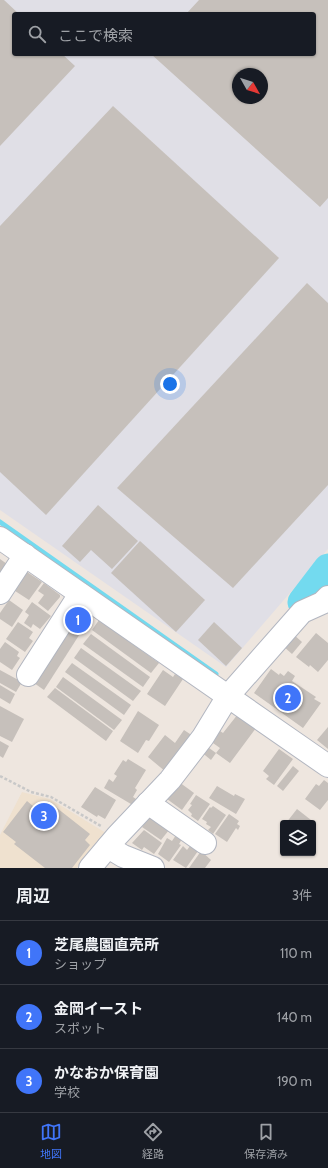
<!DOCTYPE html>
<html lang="ja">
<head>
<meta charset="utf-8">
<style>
	body { margin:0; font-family:Cabin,"Noto Sans JP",sans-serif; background:#242831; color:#f1f3f6 }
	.controls { position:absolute; right:12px; bottom:12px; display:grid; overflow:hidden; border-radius:4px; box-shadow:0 1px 3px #0004 }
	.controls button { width:36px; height:36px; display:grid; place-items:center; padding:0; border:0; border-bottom:1px solid #363941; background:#171b24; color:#f1f3f6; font:20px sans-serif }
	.compass { position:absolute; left:232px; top:68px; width:36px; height:36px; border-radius:50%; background:#171b24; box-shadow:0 1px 3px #0004; rotate:129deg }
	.you { position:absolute; left:170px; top:384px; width:14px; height:14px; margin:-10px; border:3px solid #fff; border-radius:50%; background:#1a73e8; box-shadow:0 0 0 6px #1a73e833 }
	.badge { display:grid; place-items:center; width:26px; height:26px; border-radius:50%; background:#4075f9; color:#fff; font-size:13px; font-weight:700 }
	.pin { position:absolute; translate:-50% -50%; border:2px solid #fff; box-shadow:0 1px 4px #0006 }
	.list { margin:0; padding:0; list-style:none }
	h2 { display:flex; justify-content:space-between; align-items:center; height:52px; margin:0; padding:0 16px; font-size:17px }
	h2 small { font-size:13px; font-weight:400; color:#9ea1a6 }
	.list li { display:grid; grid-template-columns:26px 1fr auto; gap:12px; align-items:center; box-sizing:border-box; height:64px; padding:0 16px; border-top:1px solid #363941 }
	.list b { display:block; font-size:15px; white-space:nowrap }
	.list p { margin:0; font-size:13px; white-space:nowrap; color:#9ea1a6 }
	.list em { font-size:13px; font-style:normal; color:#9ea1a6 }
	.icon { flex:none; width:22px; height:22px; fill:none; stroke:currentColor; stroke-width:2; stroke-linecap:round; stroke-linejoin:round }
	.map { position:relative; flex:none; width:328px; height:868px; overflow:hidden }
	.search { position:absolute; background:#171b24; box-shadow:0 1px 3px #0004; left:12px; right:12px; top:12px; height:44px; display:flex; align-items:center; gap:10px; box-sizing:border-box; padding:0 14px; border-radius:4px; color:#9ea1a6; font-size:15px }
	.sheet { height:244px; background:#171b24 }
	nav { display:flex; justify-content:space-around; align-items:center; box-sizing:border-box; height:56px; border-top:1px solid #363941; background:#171b24; font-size:11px; color:#9ea1a6 }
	nav a { display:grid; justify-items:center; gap:2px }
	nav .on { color:#4075f9 }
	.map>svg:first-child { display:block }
	.industrial { fill:#e0dfe6; fill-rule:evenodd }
	.education { fill:#efe1cf }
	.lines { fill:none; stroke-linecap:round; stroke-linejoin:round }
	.stream { stroke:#73daef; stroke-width:5 }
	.river { stroke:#73daef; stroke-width:29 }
	.building { fill:#c6c0bb; fill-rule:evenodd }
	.minor-casing { stroke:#b2b6c0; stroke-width:24 }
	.path { stroke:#c8c8c8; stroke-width:2.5; stroke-dasharray:3 2; stroke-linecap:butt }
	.minor { stroke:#fff; stroke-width:22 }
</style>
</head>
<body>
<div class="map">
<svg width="328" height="868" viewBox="0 0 328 868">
	<rect width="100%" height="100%" fill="#eee6df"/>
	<path class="industrial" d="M0,0H328V549L226,667L0,510ZM14,14H314V54H14ZM238,74H262V98H238Z"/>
	<polygon class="education" points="22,792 50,799 106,833 77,868 0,868 0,835"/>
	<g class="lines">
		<polyline class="stream" points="0,522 216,674"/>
		<polyline class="river" points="302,602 328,568"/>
	</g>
	<g class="building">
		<polygon points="0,0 4,0 19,14 14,14 14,54 62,54 75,66 0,146"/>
		<path d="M199,0H328V198L320,207L151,54H314V14H186ZM238,74H262V98H238Z"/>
		<polygon points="113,106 279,258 46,515 0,472 0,226"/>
		<polygon points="307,283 328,303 328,485 233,588 117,488"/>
		<polygon points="98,505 138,541 112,569 91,550 80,562 62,546"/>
		<polygon points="140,541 205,600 176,632 111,573"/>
		<polygon points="0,559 7,564 0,574"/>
		<polygon points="27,572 42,582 29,600 12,589 17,586"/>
		<polygon points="44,583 60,595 60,597 48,611 38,603 44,595 38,591"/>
		<polygon points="9,600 23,610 12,627 0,619 0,613"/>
		<polygon points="32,602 51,616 40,629 33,624 31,628 24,623 29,615 25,612"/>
		<polygon points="87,614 91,616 86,624 82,621"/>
		<polygon points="99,620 159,663 151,673 92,630"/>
		<polygon points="18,622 33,632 29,638 33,641 25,652 6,639"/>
		<polygon points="214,622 242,648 226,666 198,640"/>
		<polygon points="73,623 83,629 44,690 34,683"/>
		<polygon points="316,633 328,643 328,660 318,672 310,665 309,667 296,657"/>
		<polygon points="91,634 150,677 143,687 83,644"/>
		<polygon points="293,634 302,642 292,654 283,646"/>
		<polygon points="5,642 19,652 17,656 20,658 12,670 0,662 0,649"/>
		<polygon points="81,648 141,691 133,701 74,658"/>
		<polygon points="72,663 131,705 124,715 65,672"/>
		<polygon points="271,669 279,675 280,673 284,676 288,671 295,676 292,681 316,697 314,699 321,703 303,728 254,693"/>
		<polygon points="0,670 22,682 16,692 0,683"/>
		<polygon points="163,670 173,677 175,674 183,679 165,706 147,694"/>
		<polygon points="63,677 122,720 114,730 56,687"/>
		<polygon points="0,685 15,694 10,704 0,698"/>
		<polygon points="55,688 113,731 106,741 47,697"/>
		<polygon points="0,706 24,719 12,742 0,736"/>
		<polygon points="138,711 159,725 149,741 146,740 138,753 120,741"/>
		<polygon points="238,714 256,728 230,763 216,753 220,748 213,743 220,731 223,733"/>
		<polygon points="328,727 328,749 317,740"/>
		<polygon points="184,730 193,736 166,772 148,757 165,735 175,743"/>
		<polygon points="0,741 9,746 3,758 0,756"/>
		<polygon points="205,745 216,753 211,760 200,751"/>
		<polygon points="279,749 293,759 274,785 266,779 269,776 263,771"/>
		<polygon points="128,759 146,770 135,788 137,790 133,797 139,801 136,807 104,788 109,779 113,782 117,776 114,774 123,760 126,762"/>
		<polygon points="293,766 299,771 283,791 277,786"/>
		<polygon points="324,780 328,783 328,800 320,810 305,799 316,784 319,786"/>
		<polygon points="179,782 194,793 182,810 167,799"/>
		<polygon points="217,786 234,796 235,794 245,799 236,814 209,798"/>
		<polygon points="95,787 116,800 105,819 98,815 97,817 81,807"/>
		<polygon points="196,795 210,804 198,821 191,816 192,814 188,810 192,805 190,804"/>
		<polygon points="27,801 40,812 48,801 90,834 85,840 90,845 72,868 45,868 14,844 16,842 3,832"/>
		<polygon points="213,806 226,815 213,834 208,830 211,827 206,824 207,822 202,819 210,807 211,808"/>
		<polygon points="297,809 311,820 309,823 286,823"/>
		<polygon points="229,814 239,821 237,824 240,826 238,830 236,828 227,842 215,834"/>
		<polygon points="149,817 169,830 161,840 142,827"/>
		<polygon points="144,830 162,843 154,854 144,847 142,850 132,843"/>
		<polygon points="176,835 182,839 179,844 181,845 169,862 158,854 167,838 172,841"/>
		<polygon points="183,846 187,850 190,846 198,851 186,868 173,860"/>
		<polygon points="201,851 211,860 205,868 189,868"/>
	</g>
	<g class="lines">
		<g class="minor-casing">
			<g id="minor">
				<polyline points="0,538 328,766"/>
				<polyline points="0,593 25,555"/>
				<polyline points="28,675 80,594"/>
				<polyline points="148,803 205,843"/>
				<polyline points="108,847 123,856 153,868"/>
				<polyline points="90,868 117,836 170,780 203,737 228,696 302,612 322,603 328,597"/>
			</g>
		</g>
		<polyline class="path" points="0,776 31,792 51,797 101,826"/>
		<use href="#minor" class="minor"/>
	</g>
</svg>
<div class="controls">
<button><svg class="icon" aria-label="layers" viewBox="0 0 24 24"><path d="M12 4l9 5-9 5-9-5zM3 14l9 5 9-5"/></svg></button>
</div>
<svg class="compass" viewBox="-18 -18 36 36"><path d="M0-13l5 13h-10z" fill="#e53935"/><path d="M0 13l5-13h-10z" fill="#9ea1a6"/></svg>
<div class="you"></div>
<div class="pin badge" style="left:78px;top:620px">1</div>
<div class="pin badge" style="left:288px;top:698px">2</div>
<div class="pin badge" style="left:44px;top:816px">3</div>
<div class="search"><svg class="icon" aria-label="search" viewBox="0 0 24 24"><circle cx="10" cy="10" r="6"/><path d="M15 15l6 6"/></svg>ここで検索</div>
</div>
<section class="sheet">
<h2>周辺<small>3件</small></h2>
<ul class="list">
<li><span class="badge">1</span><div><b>芝尾農園直売所</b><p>ショップ</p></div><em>110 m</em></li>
<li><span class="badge">2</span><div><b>金岡イースト</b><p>スポット</p></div><em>140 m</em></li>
<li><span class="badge">3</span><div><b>かなおか保育園</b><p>学校</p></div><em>190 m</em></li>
</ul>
</section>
<nav>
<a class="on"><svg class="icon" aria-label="map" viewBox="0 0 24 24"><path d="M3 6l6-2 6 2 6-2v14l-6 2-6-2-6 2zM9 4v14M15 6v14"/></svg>地図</a>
<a><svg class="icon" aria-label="directions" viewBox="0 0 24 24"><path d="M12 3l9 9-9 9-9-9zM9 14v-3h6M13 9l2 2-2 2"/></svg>経路</a>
<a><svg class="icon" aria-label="saved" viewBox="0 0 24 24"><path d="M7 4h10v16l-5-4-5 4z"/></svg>保存済み</a>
</nav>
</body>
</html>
